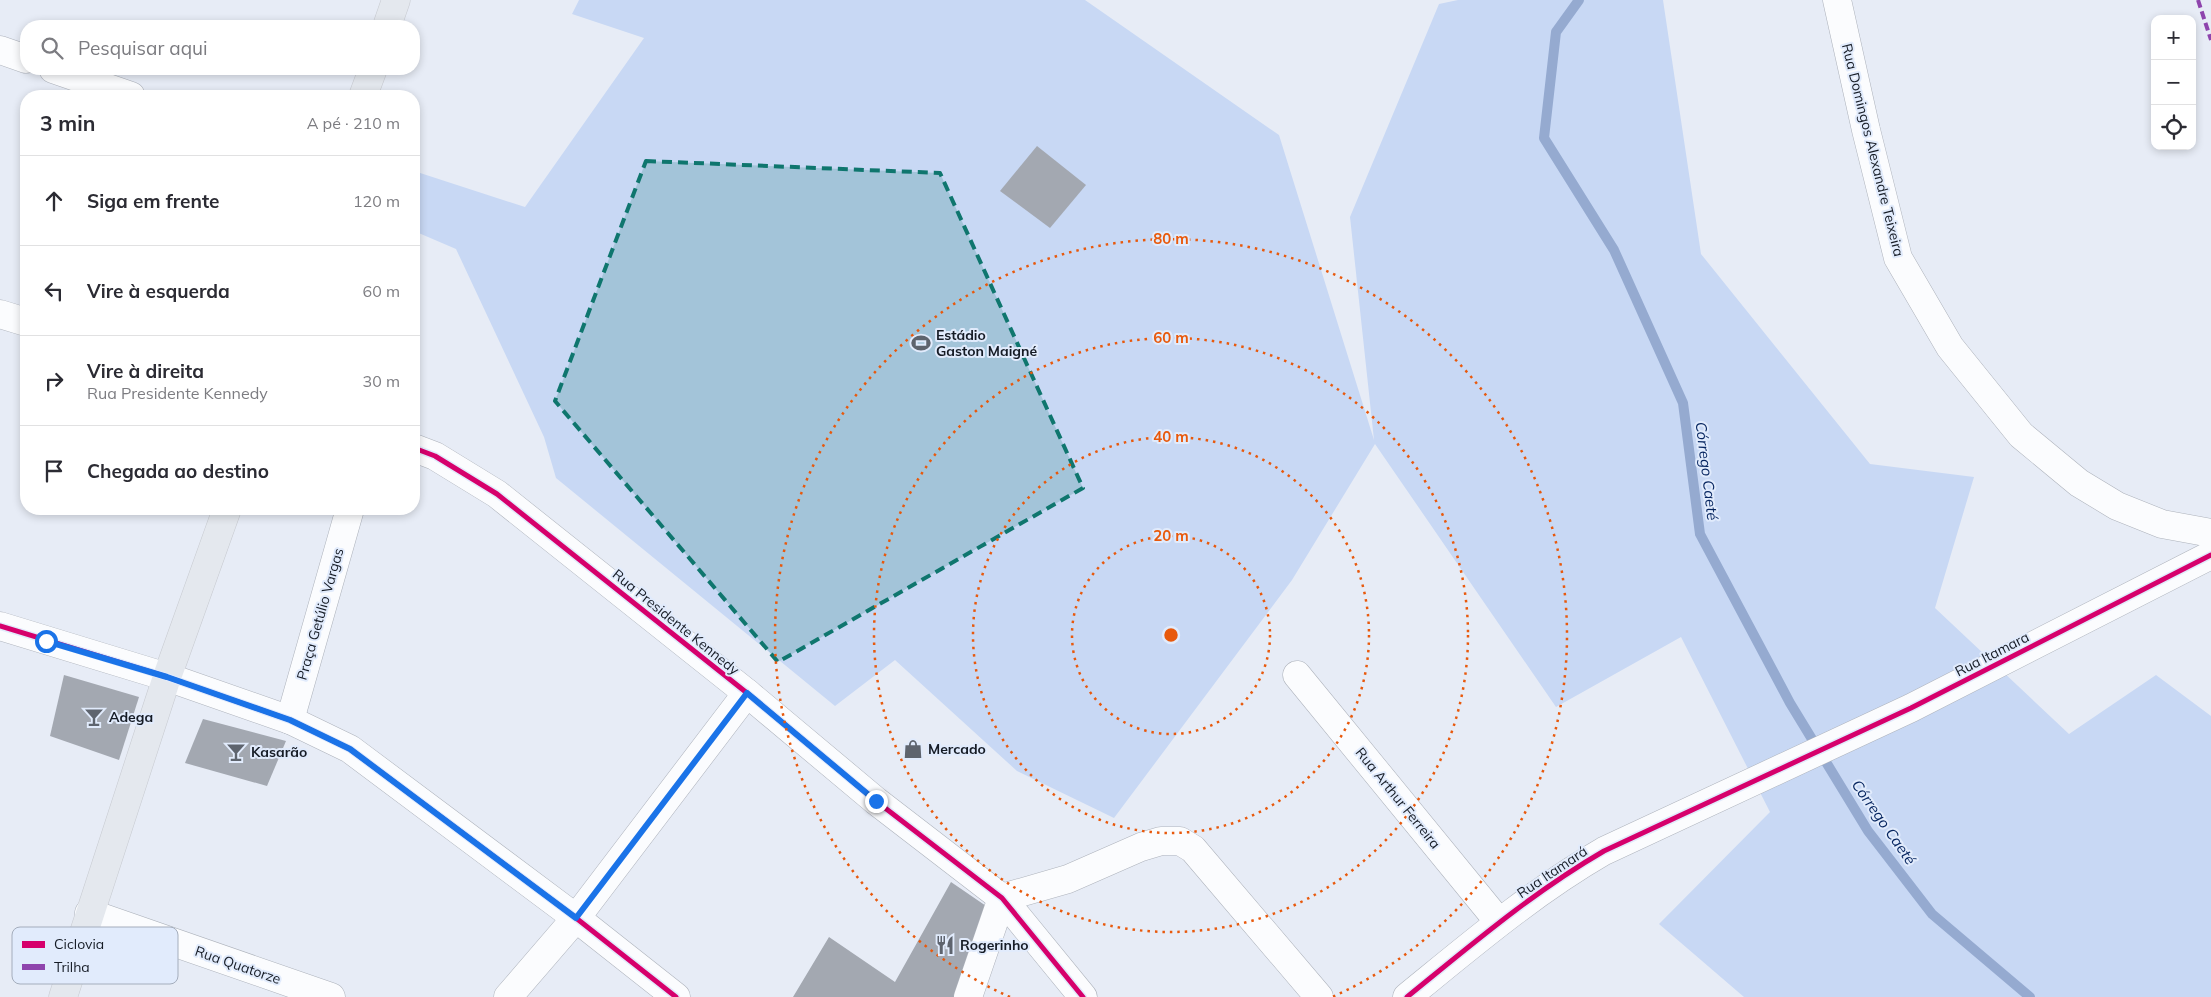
<!DOCTYPE html>
<html lang="pt">
<head>
<meta charset="utf-8">
<style>
	body { margin:0; font-family:Mulish,sans-serif; background:#f7f7f7; color:#2b2b33 }
	.controls { position:absolute; right:15px; top:15px; display:grid; overflow:hidden; border-radius:10px; box-shadow:0 2px 8px #0003 }
	.controls button { width:45px; height:45px; display:grid; place-items:center; padding:0; border:0; border-bottom:1px solid #e1e1e2; background:#fff; color:#2b2b33; font:25px sans-serif }
	.stop { position:absolute; width:15px; height:15px; margin:-11px; border:4px solid #1a73e8; border-radius:50%; background:#fff }
	.stop.end { background:#1a73e8; border-color:#fff; box-shadow:0 1px 5px #0008 }
	.list { margin:0; padding:0; list-style:none }
	h2 { display:flex; justify-content:space-between; align-items:center; height:65px; margin:0; padding:0 20px; font-size:21px }
	h2 small { font-size:16px; font-weight:400; color:#7c7c81 }
	.list li { display:grid; grid-template-columns:32px 1fr auto; gap:15px; align-items:center; box-sizing:border-box; height:90px; padding:0 20px; border-top:1px solid #e1e1e2 }
	.list b { display:block; font-size:19px; white-space:nowrap }
	.list p { margin:0; font-size:16px; white-space:nowrap; color:#7c7c81 }
	.list em { font-size:16px; font-style:normal; color:#7c7c81 }
	.icon { flex:none; width:28px; height:28px; fill:none; stroke:currentColor; stroke-width:2; stroke-linecap:round; stroke-linejoin:round }
	.map { position:relative; flex:none; width:2211px; height:997px; overflow:hidden }
	.search { position:absolute; background:#fff; box-shadow:0 2px 8px #0003; left:20px; top:20px; width:400px; height:55px; display:flex; align-items:center; gap:12px; box-sizing:border-box; padding:0 18px; border-radius:20px; color:#7c7c81; font-size:19px }
	.panel { position:absolute; background:#fff; box-shadow:0 2px 8px #0003; left:20px; top:90px; width:400px; height:425px; border-radius:20px }
	.map>svg:first-child { display:block }
	.green { fill:#c8d8f4 }
	.lines { fill:none; stroke-linecap:round; stroke-linejoin:round }
	.stream { stroke:#95aad0; stroke-width:10 }
	.building { fill:#a3a8b1 }
	.minor-casing { stroke:#adb2bb; stroke-width:29 }
	.tertiary-casing { stroke:#adb2bb; stroke-width:29 }
	.primary-casing { stroke:#c7cad0; stroke-width:29 }
	.minor { stroke:#fbfcfe; stroke-width:28 }
	.tertiary { stroke:#fbfcfe; stroke-width:28 }
	.primary { stroke:#e4e8ee; stroke-width:28 }
	.quiet { stroke:#8e44ad; stroke-width:4; stroke-dasharray:8 4; stroke-linecap:butt }
	.cycleway-casing { stroke:#e1ebfc; stroke-width:8 }
	.cycleway { stroke:#d6006c; stroke-width:5 }
	.route { stroke:#1a73e8; stroke-width:6 }
	.marked { fill:#0f766e; fill-opacity:0.2; stroke:#0f766e; stroke-width:4; stroke-dasharray:10 6; stroke-linejoin:round }
	.ring { fill:none; stroke:#e8590c; stroke-width:2.5; stroke-dasharray:2.5 5 }
	.labels { text-anchor:middle; dominant-baseline:central; stroke-width:4; stroke-linejoin:round; paint-order:stroke }
	.street-label { font-size:14px; fill:#151b25; stroke:#e1ebfc }
	.poi-label { font-size:14px; font-weight:bold; fill:#151b25; stroke:#e1ebfc; text-anchor:start }
	.water-label { font-size:15px; font-style:italic; fill:#05245f; stroke:#e1ebfc }
	.key { fill:#e1ebfc; stroke:#a4adbc; stroke-width:1 }
	.key-label { font-size:14px; fill:#151b25 }
	.centre { fill:#e8590c; stroke:#e1ebfc; stroke-width:2.5 }
	.ring-label { font-size:15px; text-anchor:middle; font-weight:bold; fill:#e8590c; stroke:#e1ebfc; stroke-width:4; stroke-linejoin:round; paint-order:stroke }
</style>
</head>
<body>
<div class="map">
<svg width="2211" height="997" viewBox="0 0 2211 997">
	<rect width="100%" height="100%" fill="#e7ecf6"/>
	<polygon class="green" points="579,0 1085,0 1279,135 1374,440 1350,217 1439,4 1458,0 1663,0 1701,254 1870,464 1974,477 1935,608 2069,734 2156,675 2211,716 2211,997 1744,997 1659,924 1770,812 1681,637 1556,707 1375,444 1292,580 1114,818 1017,771 895,660 835,706 556,478 544,437 456,249 414,231 414,171 525,207 644,38 572,14"/>
	<g class="lines">
		<polyline class="stream" points="1579,0 1556,32 1544,138 1614,250 1683,403 1700,534 1790,703 1868,831 1932,914 2030,997"/>
	</g>
	<g class="building">
		<polygon points="1037,146 1086,185 1050,228 1000,191"/>
		<polygon points="64,675 139,697 119,760 50,736"/>
		<polygon points="203,719 286,741 267,786 185,763"/>
		<polygon points="951,882 989,908 955,997 793,997 829,937 895,982"/>
	</g>
	<g class="lines">
		<g class="minor-casing">
			<g id="minor">
				<polyline points="0,50 26,59"/>
				<polyline points="53,69 131,96"/>
				<polyline points="0,314 26,322"/>
				<polyline points="414,448 435,456 497,494 747,693 876,801 1002,898 1083,997"/>
				<polyline points="0,626 167,677 290,720 350,749 576,918 676,997"/>
				<polyline points="1297,675 1499,922"/>
				<polyline points="290,720 350,509"/>
				<polyline points="89,913 331,997"/>
				<polyline points="508,997 576,918 747,693"/>
				<polyline points="968,997 1002,898 1068,879 1141,847 1161,841 1180,841 1193,849 1319,997"/>
				<path d="M1407,997C1471,945 1533,892 1604,851L1911,708L2211,555"/>
			</g>
		</g>
		<g class="tertiary-casing">
			<polyline id="tertiary" points="1837,0 1866,130 1898,258 1950,347 2021,435 2079,483 2117,506 2162,524 2211,533"/>
		</g>
		<g class="primary-casing">
			<g id="primary">
				<polyline points="387,26 396,0"/>
				<polyline points="363,96 373,69"/>
				<polyline points="63,997 167,677 227,509"/>
			</g>
		</g>
		<use href="#minor" class="minor"/>
		<use href="#tertiary" class="tertiary"/>
		<use href="#primary" class="primary"/>
		<polyline class="quiet" points="2198,0 2211,40"/>
		<g class="cycleway-casing">
			<g id="cycleway">
				<polyline points="414,448 435,456 497,494 747,693 876,801 1002,898 1083,997"/>
				<polyline points="0,626 167,677 290,720 350,749 576,918 676,997"/>
				<path d="M1407,997C1471,945 1533,892 1604,851L1911,708L2211,555"/>
			</g>
		</g>
		<use href="#cycleway" class="cycleway"/>
	</g>
	<g class="lines">
		<polyline class="route" points="46,641 167,677 290,720 350,749 576,918 747,693 876,801"/>
	</g>
	<path class="marked" d="M646,161L940,173L1083,488L778,662L555,401Z"/>
	<g class="ring">
		<circle cx="1171" cy="635" r="99"/>
		<circle cx="1171" cy="635" r="198"/>
		<circle cx="1171" cy="635" r="297"/>
		<path d="M1010 997A396 396 0 1 1 1332 997"/>
	</g>
	<defs>
		<g id="stadium-bare" transform="scale(1.5)"><path d="M0-5a6.5 5 0 1 0 0 10a6.5 5 0 1 0 0-10ZM-3.5-1.8h7v3.6h-7Z" fill="#5e646e" stroke="#e1ebfc" stroke-width="2.5" paint-order="stroke"/></g>
		<g id="bar-bare" transform="scale(1.5)"><path d="M-6-5H6L.8 .8V4.5H3.5V6h-7V4.5H-.8V.8Z" fill="#5e646e" stroke="#e1ebfc" stroke-width="2.5" paint-order="stroke"/></g>
		<g id="shop-bare" transform="scale(1.5)"><path d="M-5-2.5h2.3a2.7 3.5 0 0 1 5.4 0H5L5.5 6h-11ZM-1.5-2.5h3a1.5 2.3 0 0 0-3 0Z" fill="#5e646e" stroke="#e1ebfc" stroke-width="2.5" paint-order="stroke"/></g>
		<g id="restaurant-bare" transform="scale(1.5)"><path d="M-5-6h1v4h1v-4h1v4h1v-4h1v5L-1.5 .5V6h-2V.5L-5-1ZM5-6V6H3V1.5H1.5Q1.5-4 5-6Z" fill="#5e646e" stroke="#e1ebfc" stroke-width="2.5" paint-order="stroke"/></g>
	</defs>
	<g fill-rule="evenodd">
		<use href="#stadium-bare" x="921" y="343"/>
		<use href="#bar-bare" x="94" y="717"/>
		<use href="#shop-bare" x="913" y="749"/>
		<use href="#bar-bare" x="236" y="752"/>
		<use href="#restaurant-bare" x="945" y="945"/>
	</g>
	<g class="labels">
		<g class="street-label">
			<text transform="translate(1873 150) rotate(76)">Rua Domingos Alexandre Teixeira</text>
			<text transform="translate(320 614) rotate(-74)">Praça Getúlio Vargas</text>
			<text transform="translate(676 622) rotate(39)">Rua Presidente Kennedy</text>
			<text transform="translate(1992 654) rotate(-27)">Rua Itamara</text>
			<text transform="translate(1398 798) rotate(51)">Rua Arthur Ferreira</text>
			<text transform="translate(1552 872) rotate(-34)">Rua Itamará</text>
			<text transform="translate(238 965) rotate(19)">Rua Quatorze</text>
		</g>
		<g class="poi-label">
			<text x="936" y="335">Estádio<tspan x="936" dy="16">Gaston Maigné</tspan></text>
			<text x="109" y="717">Adega</text>
			<text x="928" y="749">Mercado</text>
			<text x="251" y="752">Kasarão</text>
			<text x="960" y="945">Rogerinho</text>
		</g>
		<g class="water-label">
			<text transform="translate(1707 471) rotate(83)">Córrego Caeté</text>
			<text transform="translate(1884 822) rotate(55)">Córrego Caeté</text>
		</g>
	</g>
	<rect x="12" y="927" width="166" height="57" rx="8" class="key"/>
	<rect x="22" y="941" width="23" height="7" fill="#d6006c"/>
	<rect x="22" y="964" width="23" height="6" fill="#8e44ad"/>
	<g class="key-label">
		<text x="54" y="949">Ciclovia</text>
		<text x="54" y="972">Trilha</text>
	</g>
	<circle cx="1171" cy="635" r="8" class="centre"/>
	<g class="ring-label">
		<text x="1171" y="244">80 m</text>
		<text x="1171" y="343">60 m</text>
		<text x="1171" y="442">40 m</text>
		<text x="1171" y="541">20 m</text>
	</g>
</svg>
<div class="controls">
<button>+</button>
<button>−</button>
<button><svg class="icon" aria-label="locate" viewBox="0 0 24 24"><circle cx="12" cy="12" r="6"/><path d="M12 2v4M12 18v4M2 12h4M18 12h4"/></svg></button>
</div>
<div class="stop" style="left:46px;top:641px"></div>
<div class="stop end" style="left:876px;top:801px"></div>
<div class="search"><svg class="icon" aria-label="search" viewBox="0 0 24 24"><circle cx="10" cy="10" r="6"/><path d="M15 15l6 6"/></svg>Pesquisar aqui</div>
<section class="panel">
<h2>3 min<small>A pé · 210 m</small></h2>
<ul class="list">
<li><svg class="icon" aria-label="ahead" viewBox="0 0 24 24"><path d="M12 20V5M6 11l6-6 6 6"/></svg><div><b>Siga em frente</b></div><em>120 m</em></li>
<li><svg class="icon" aria-label="left" viewBox="0 0 24 24"><path d="M17 20v-9H6M10 6l-5 5 5 5"/></svg><div><b>Vire à esquerda</b></div><em>60 m</em></li>
<li><svg class="icon" aria-label="right" viewBox="0 0 24 24"><path d="M7 20v-9h11M14 6l5 5-5 5"/></svg><div><b>Vire à direita</b><p>Rua Presidente Kennedy</p></div><em>30 m</em></li>
<li><svg class="icon" aria-label="arrive" viewBox="0 0 24 24"><path d="M6 21V4h12l-3 4 3 4H6"/></svg><div><b>Chegada ao destino</b></div></li>
</ul>
</section>
</div>
</body>
</html>
